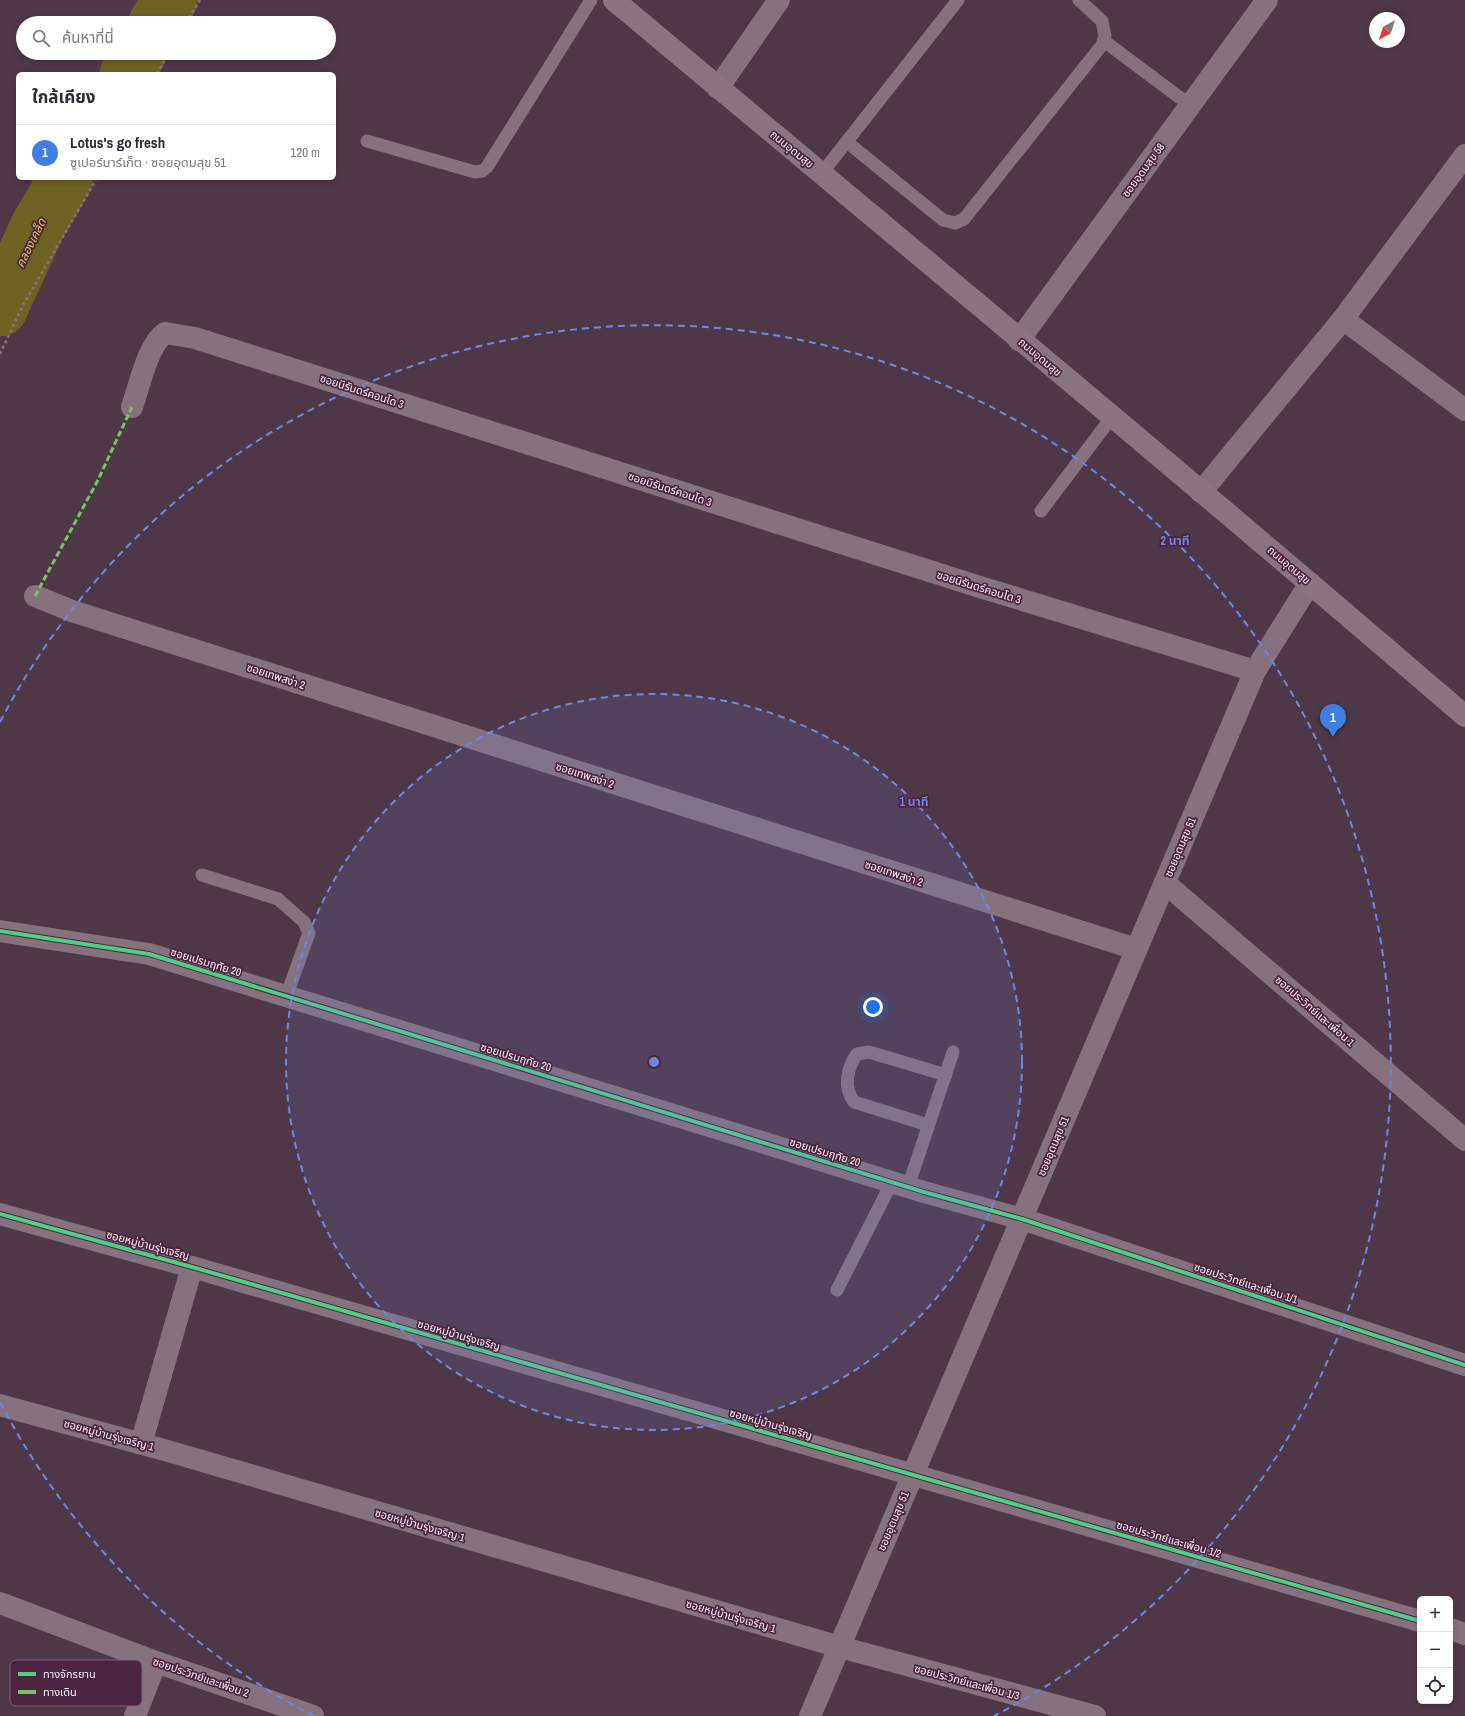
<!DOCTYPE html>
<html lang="th">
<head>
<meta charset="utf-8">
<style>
	body { margin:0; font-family:"Archivo Narrow","Noto Sans Thai",sans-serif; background:#f7f7f7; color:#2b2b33 }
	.controls { position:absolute; right:12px; bottom:12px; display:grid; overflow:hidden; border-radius:6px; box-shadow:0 2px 6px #0003 }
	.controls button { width:36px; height:36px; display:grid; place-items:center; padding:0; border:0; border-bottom:1px solid #e1e1e2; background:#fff; color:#2b2b33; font:20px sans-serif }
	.compass { position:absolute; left:1369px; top:12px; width:36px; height:36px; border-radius:50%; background:#fff; box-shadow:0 2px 6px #0003; rotate:219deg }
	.you { position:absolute; left:873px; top:1007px; width:14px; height:14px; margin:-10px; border:3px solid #fff; border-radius:50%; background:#1a73e8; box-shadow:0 0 0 6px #1a73e833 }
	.badge { display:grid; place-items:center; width:26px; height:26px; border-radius:50%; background:#6e6770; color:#fff; font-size:13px; font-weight:700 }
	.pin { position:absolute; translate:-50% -33px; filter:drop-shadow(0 1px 2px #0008) }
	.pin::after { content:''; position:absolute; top:21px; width:14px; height:12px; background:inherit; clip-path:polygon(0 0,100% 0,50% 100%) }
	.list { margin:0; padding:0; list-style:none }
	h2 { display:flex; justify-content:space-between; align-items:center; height:52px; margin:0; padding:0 16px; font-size:17px }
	h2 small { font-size:13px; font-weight:400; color:#7c7c81 }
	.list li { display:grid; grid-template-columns:26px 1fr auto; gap:12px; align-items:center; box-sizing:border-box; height:56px; padding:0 16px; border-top:1px solid #e1e1e2 }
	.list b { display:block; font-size:15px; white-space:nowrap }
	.list p { margin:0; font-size:13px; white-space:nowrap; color:#7c7c81 }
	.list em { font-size:13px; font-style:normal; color:#7c7c81 }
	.icon { flex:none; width:22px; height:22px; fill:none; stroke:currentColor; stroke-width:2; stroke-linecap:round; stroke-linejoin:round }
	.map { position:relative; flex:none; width:1465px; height:1716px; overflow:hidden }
	.search { position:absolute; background:#fff; box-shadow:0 2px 6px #0003; left:16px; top:16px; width:320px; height:44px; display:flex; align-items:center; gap:10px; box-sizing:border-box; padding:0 14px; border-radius:22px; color:#7c7c81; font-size:15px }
	.panel { position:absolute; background:#fff; box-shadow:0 2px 6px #0003; left:16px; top:72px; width:320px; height:108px; border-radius:6px }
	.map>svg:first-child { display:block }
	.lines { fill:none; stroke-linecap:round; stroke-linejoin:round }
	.river { stroke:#6e6223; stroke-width:55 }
	.path { stroke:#85747f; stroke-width:2.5; stroke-dasharray:3 3; stroke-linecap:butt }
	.service { stroke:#85727e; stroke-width:13 }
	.minor { stroke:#85727e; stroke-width:22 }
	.tertiary { stroke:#85727e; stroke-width:22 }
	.secondary { stroke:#8a7482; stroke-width:22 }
	.quiet { stroke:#6dc95d; stroke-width:3; stroke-dasharray:6 3; stroke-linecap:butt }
	.cycleway-casing { stroke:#4d2540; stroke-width:6 }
	.cycleway { stroke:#4dcf88; stroke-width:4 }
	.ring { fill:none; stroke:#6b87e3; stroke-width:2; stroke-dasharray:7 5 }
	.labels { text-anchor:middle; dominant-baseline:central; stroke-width:3.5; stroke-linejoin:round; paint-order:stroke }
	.street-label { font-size:11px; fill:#fcf1f8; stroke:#4d2540 }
	.water-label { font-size:12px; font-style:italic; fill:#dbc94c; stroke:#4d2540 }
	.key { fill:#4d2540; stroke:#826277; stroke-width:1 }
	.key-label { font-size:11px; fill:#fcf1f8 }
	.centre { fill:#6b87e3; stroke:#4d2540; stroke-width:2 }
	.ring-label { font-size:12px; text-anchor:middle; font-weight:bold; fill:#6b87e3; stroke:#4d2540; stroke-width:3.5; stroke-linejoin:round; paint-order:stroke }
</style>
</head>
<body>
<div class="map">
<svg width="1465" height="1716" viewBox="0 0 1465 1716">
	<rect width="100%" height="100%" fill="#4f3948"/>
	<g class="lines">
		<g class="river">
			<polyline points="156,23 170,0"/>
			<polyline points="127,74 139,53"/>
			<polyline points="0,309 38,226 66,178"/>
		</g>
		<g class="path">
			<polyline points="186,23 200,0"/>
			<polyline points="157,74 169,53"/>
			<polyline points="0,354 22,307 97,178"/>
		</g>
		<g class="service">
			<polyline points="1104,41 1191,106"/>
			<polyline points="367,141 475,172 482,171 487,167 591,0"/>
			<polyline points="847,142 943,220 955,223 964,219 1102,45 1105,36 1102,21 1079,0"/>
			<polyline points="822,173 958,0"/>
			<polyline points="1041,511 1112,417"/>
			<polyline points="202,875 278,899 304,922 309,933 286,997"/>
			<path d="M928,1125L854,1102C843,1087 847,1068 857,1054L869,1052L946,1075"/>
			<polyline points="908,1187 953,1052"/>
			<polyline points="837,1290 892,1182"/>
		</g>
		<g class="minor">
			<polyline points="718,88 779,0"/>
			<polyline points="1343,319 1465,155"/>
			<polyline points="1019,340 1267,0"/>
			<path d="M132,407C139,387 148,344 165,333L195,338L980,587L1255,671"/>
			<polyline points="1201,492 1343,319 1465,410"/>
			<polyline points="35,596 72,611 1136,949"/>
			<polyline points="1165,883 1465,1140"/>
			<polyline points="0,931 149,954 924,1192 1022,1219 1465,1365"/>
			<polyline points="0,1214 192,1267 1420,1621"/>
			<polyline points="0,1405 168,1451 840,1647 1095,1716"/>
			<polyline points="141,1444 192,1267"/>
			<polyline points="0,1603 156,1662 313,1716"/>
			<polyline points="1450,1629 1465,1634"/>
			<polyline points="135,1716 156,1662"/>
		</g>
		<polyline class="tertiary" points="810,1716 1255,671 1310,583"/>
		<path class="secondary" d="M614,0C898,238 1184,474 1465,716"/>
		<polyline class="quiet" points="35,596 97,482 132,407"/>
		<g class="cycleway-casing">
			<g id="cycleway">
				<polyline points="0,931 149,954 924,1192 1022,1219 1465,1365"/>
				<polyline points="0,1214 192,1267 1420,1621"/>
			</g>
		</g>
		<use href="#cycleway" class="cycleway"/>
	</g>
	<circle cx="654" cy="1062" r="368" fill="#6b87e3" fill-opacity=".12"/>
	<g class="ring">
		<circle cx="654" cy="1062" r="368"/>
		<path d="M314 1716A737 737 0 0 1 0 1402M0 722A737 737 0 1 1 994 1716"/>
	</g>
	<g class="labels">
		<g class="street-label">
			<text transform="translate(792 149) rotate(39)">ถนนอุดมสุข</text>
			<text transform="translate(1143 170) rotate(-54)">ซอยอุดมสุข 58</text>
			<text transform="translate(1040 357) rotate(40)">ถนนอุดมสุข</text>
			<text transform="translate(362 391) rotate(18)">ซอยนิรันดร์คอนโด 3</text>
			<text transform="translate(670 489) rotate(18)">ซอยนิรันดร์คอนโด 3</text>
			<text transform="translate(1289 565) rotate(40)">ถนนอุดมสุข</text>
			<text transform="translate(979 587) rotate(17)">ซอยนิรันดร์คอนโด 3</text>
			<text transform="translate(276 676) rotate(18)">ซอยเทพสง่า 2</text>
			<text transform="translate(585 775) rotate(18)">ซอยเทพสง่า 2</text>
			<text transform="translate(1180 847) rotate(-67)">ซอยอุดมสุข 51</text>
			<text transform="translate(894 873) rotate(18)">ซอยเทพสง่า 2</text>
			<text transform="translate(206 962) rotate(17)">ซอยเปรมฤทัย 20</text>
			<text transform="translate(1315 1011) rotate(41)">ซอยประวิทย์และเพื่อน 1</text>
			<text transform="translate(516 1057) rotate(17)">ซอยเปรมฤทัย 20</text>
			<text transform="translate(1053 1146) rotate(-67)">ซอยอุดมสุข 51</text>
			<text transform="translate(825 1152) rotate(17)">ซอยเปรมฤทัย 20</text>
			<text transform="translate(148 1245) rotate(15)">ซอยหมู่บ้านรุ่งเจริญ</text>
			<text transform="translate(1246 1283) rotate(18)">ซอยประวิทย์และเพื่อน 1/1</text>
			<text transform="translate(459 1335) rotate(16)">ซอยหมู่บ้านรุ่งเจริญ</text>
			<text transform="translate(771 1424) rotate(16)">ซอยหมู่บ้านรุ่งเจริญ</text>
			<text transform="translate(109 1435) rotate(15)">ซอยหมู่บ้านรุ่งเจริญ 1</text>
			<text transform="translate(893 1521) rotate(-67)">ซอยอุดมสุข 51</text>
			<text transform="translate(420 1525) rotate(16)">ซอยหมู่บ้านรุ่งเจริญ 1</text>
			<text transform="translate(1169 1539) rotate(16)">ซอยประวิทย์และเพื่อน 1/2</text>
			<text transform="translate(731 1616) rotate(16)">ซอยหมู่บ้านรุ่งเจริญ 1</text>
			<text transform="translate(201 1677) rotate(19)">ซอยประวิทย์และเพื่อน 2</text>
			<text transform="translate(967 1682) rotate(15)">ซอยประวิทย์และเพื่อน 1/3</text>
		</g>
		<g class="water-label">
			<text transform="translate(31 243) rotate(-64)">คลองเคล็ด</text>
		</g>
	</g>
	<rect x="10" y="1660" width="132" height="46" rx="6" class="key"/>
	<rect x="18" y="1672" width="18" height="4" fill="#4dcf88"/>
	<rect x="18" y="1690" width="18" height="4" fill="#6dc95d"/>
	<g class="key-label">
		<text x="43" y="1678">ทางจักรยาน</text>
		<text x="43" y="1696">ทางเดิน</text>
	</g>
	<circle cx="654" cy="1062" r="6" class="centre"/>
	<g class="ring-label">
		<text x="1175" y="545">2 นาที</text>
		<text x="914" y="806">1 นาที</text>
	</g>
</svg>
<div class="controls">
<button>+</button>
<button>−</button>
<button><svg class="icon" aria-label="locate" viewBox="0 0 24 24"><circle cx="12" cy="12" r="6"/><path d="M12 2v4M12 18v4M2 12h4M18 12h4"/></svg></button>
</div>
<svg class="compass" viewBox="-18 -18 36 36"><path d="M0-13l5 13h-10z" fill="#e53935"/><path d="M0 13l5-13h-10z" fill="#7c7c81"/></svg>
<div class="you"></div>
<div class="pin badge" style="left:1333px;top:737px;background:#3f7fe0">1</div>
<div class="search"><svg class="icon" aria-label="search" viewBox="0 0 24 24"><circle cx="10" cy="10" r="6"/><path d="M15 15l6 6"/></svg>ค้นหาที่นี่</div>
<section class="panel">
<h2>ใกล้เคียง<small></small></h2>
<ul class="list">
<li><span class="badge" style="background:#3f7fe0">1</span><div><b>Lotus's go fresh</b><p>ซูเปอร์มาร์เก็ต · ซอยอุดมสุข 51</p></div><em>120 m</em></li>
</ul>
</section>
</div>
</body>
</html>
